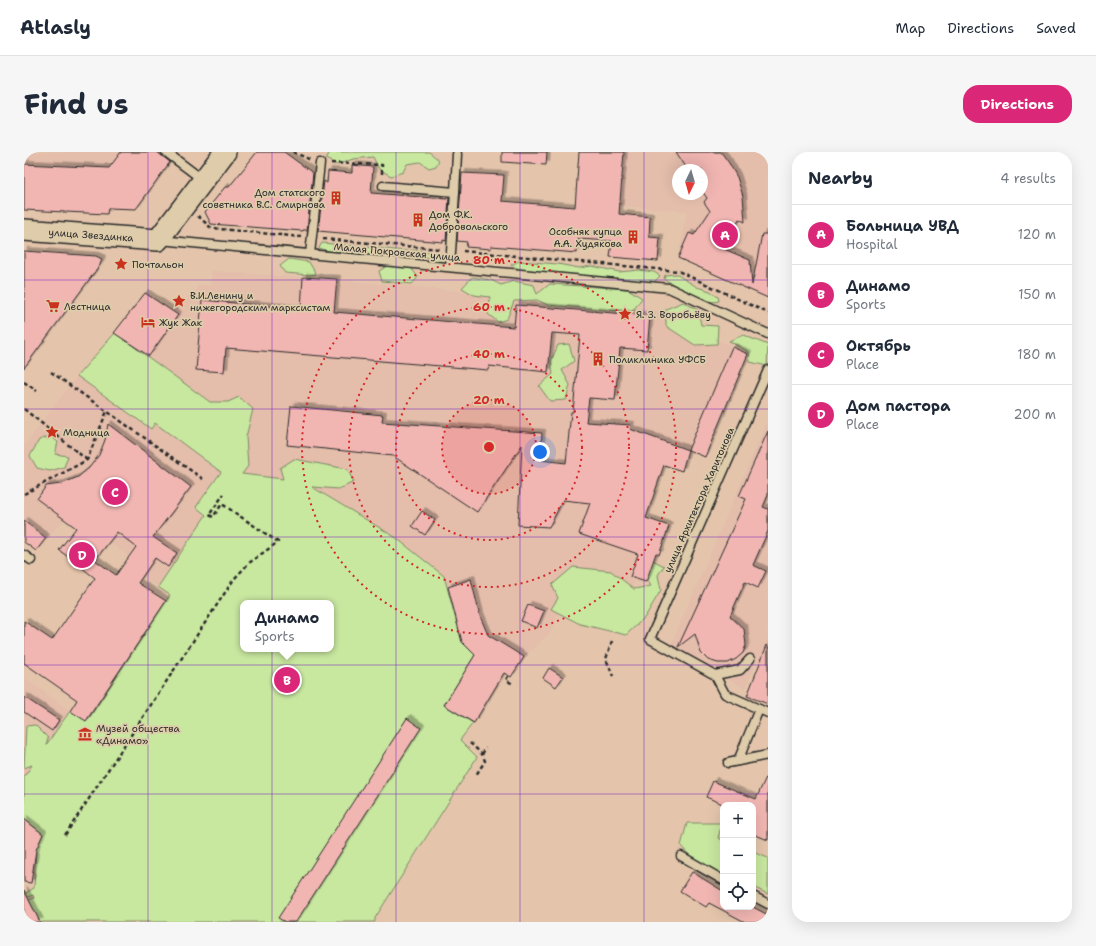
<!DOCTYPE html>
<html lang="en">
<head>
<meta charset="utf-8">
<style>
	body { margin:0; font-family:"Shantell Sans",sans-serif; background:#f6f6f7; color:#1f2937 }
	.controls { position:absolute; right:12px; bottom:12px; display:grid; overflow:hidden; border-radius:8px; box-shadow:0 4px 16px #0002 }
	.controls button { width:36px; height:36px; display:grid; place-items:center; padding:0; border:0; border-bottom:1px solid #e0e1e3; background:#fff; color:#1f2937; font:20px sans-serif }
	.compass { position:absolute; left:648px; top:12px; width:36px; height:36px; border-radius:50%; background:#fff; box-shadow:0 4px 16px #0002; rotate:185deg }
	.you { position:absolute; left:516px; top:300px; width:14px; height:14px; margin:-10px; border:3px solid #fff; border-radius:50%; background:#1a73e8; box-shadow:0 0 0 6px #1a73e833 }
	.badge { display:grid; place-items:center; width:26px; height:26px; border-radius:50%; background:#db2777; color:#fff; font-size:13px; font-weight:700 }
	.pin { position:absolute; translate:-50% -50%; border:2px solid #fff; box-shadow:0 1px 4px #0006 }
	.popup { position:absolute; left:216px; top:448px; width:94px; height:52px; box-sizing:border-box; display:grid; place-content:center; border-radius:8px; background:#fff; filter:drop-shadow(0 1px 3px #0005); font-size:13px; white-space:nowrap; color:#747a83 }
	.popup b { font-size:15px; color:#1f2937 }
	.popup::after { content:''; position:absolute; left:50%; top:100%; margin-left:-8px; border:8px solid transparent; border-top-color:#fff }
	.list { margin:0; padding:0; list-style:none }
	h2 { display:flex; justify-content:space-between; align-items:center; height:52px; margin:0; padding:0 16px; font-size:17px }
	h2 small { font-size:13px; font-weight:400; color:#747a83 }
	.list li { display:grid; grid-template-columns:26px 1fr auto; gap:12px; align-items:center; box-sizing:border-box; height:60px; padding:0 16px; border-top:1px solid #e0e1e3 }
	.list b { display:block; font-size:15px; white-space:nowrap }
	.list p { margin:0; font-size:13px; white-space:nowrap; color:#747a83 }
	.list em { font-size:13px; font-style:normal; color:#747a83 }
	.icon { flex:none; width:22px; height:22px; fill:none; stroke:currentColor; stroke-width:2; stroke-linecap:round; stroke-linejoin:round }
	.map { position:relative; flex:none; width:744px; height:770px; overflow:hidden; border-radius:16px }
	header { display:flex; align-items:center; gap:24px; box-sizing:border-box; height:56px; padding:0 20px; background:#fff; border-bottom:1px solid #e0e1e3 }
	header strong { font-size:19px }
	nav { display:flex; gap:22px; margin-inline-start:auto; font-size:14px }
	.intro { display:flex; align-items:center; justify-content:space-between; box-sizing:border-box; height:96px; padding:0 24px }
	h1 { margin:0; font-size:28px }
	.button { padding:10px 18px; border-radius:16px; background:#db2777; color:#fff; font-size:14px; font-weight:700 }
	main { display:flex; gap:24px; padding:0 24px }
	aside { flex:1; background:#fff; border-radius:16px; box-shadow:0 4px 16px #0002 }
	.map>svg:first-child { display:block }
	.built { fill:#e4bdab; fill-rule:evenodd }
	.green { fill:#c8e79f; stroke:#7a8965; fill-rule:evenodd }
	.building { fill:#f1b6b2; stroke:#2b2b2b; fill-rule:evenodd; filter:url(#shadow) }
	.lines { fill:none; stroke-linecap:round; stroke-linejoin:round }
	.service-casing { stroke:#2b2b2b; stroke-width:11 }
	.tertiary-casing { stroke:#2b2b2b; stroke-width:24 }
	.path { stroke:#2b2b2b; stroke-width:2.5; stroke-dasharray:4 3; stroke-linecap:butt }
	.service { stroke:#deccaa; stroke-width:8 }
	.tertiary { stroke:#deccaa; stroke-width:21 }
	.grid { fill:none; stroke:#7b2cbf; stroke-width:1; stroke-opacity:0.55 }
	.ring { fill:none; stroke:#d62828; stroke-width:2; stroke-dasharray:2 4 }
	.labels { text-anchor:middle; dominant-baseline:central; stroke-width:3.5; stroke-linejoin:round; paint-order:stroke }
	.poi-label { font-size:10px; fill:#2b2b2b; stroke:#deccaa; text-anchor:start }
	.street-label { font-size:10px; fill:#2b2b2b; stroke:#deccaa }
	.centre { fill:#d62828; stroke:#deccaa; stroke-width:2 }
	.ring-label { font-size:12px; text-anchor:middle; font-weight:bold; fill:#d62828; stroke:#deccaa; stroke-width:3.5; stroke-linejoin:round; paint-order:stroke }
</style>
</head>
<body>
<header>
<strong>Atlasly</strong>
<nav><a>Map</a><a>Directions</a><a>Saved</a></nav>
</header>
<div class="intro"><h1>Find us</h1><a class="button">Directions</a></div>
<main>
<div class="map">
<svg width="744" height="770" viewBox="0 0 744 770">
	<defs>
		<filter id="shadow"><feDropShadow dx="3.5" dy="-3.5" stdDeviation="0" flood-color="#0004"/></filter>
	</defs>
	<rect width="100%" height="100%" fill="#e4c5ac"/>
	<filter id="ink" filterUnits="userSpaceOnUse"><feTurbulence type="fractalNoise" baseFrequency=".025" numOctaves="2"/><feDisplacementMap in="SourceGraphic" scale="8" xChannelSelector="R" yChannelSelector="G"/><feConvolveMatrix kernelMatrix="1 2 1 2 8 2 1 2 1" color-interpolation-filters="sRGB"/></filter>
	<g filter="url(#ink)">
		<g class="built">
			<polygon points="0,0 135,0 146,10 112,57 84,56 83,62 0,58"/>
			<path d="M600,0H744V147L654,106L663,59L596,54ZM654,18H678V42H654Z"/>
			<polygon points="188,119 327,129 641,159 650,167 724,202 681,305 665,298 658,319 640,313 622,366 645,374 624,432 611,430 594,455 541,450 525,482 500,505 487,525 480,521 449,571 420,553 451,503 438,490 420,424 371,385 280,329 217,322 219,251 186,250 91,181 121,141 148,159 171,140 174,133 186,134"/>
			<polygon points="53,224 126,277 131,270 197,320 172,355 183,362 134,435 100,412 105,405 48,361 22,386 0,369 0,294"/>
			<polygon points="744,268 744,513 733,509 721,536 645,497"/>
			<polygon points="0,525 46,559 0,625"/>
		</g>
		<g class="green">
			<polygon points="306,0 405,0 415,8 412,14 405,16 396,10 383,12 379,20 367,24 355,17 349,5 329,7 313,13 302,7"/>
			<polygon points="298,91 382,99 391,98 423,103 415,110 402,105 389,105 384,107 369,104 359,106 320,99 309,101 295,96"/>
			<polygon points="265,107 285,110 292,122 286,123 261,121 256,114"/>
			<path d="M495,109L534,112L555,116L568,114L595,120L615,118L630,120L636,124L630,130C585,126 541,122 495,117L487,113Z"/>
			<polygon points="363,114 387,116 394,125 388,132 358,129 355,119"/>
			<path d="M652,122L673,135L686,139L694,145L695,149C680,154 654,134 640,127L641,123Z"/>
			<polygon points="448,125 467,128 477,133 490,129 510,133 513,142 526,132 604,137 618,146 608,160 524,153 513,148 490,149 483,167 474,170 464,162 466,145 450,143 438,136"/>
			<polygon points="659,150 674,158 677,173 694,174 693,192 671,193 642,174 642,157"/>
			<path d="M91,181L186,250H204L215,245L229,257L222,285L224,314L218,322L259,327L256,316L270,307L323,317L330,330L315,337L288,335L371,385L420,424L438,490L451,503L420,553L449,571L436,588L453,605L351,766V770H16L5,748L10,746L9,743L4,745L2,741L10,736L12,698L19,682L0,667V625L8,613L0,616L2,574L11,573L24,586L22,593L46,559L63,569L146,443L134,435L182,363L172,355L197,320L131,271L127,277L53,224ZM219,451H307V497H219Z"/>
			<polygon points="719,183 744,193 743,214 726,210 725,200 705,189"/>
			<polygon points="545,192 550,209 538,218 546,233 542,248 526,249 515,234 529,222 527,209 534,193"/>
			<polygon points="26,284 34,290 31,302 44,304 40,315 26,319 13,316 6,304 15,288"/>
			<polygon points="623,405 640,414 634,423 637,438 621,465 602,483 556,472 527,457 534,446 528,433 549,415 587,419 610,437 627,434 616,416"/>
			<polygon points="663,671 698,671 694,686 699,688 699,724 667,705 657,694"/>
			<polygon points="729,700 744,706 744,742 729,735"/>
		</g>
		<g class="building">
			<polygon points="97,0 133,0 146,10 112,57 84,56 83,62 0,58 0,12 85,16"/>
			<polygon points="233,0 260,0 289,21 283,78 279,78 279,79 187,72 181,60 201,35 205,35"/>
			<polygon points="478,0 523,0 522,13 478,10"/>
			<polygon points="555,0 600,0 595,62 626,65 625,85 636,86 634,109 586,105 588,89 554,87 553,101 467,94 467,97 442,95 443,90 433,89 438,21 480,23 478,49 551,55"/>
			<polygon points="652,0 697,0 705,11 713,25 719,44 721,70 715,67 700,97 726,108 728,133 738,82 744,82 744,146 654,106 665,81 670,83 686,59 680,50 683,46 678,39 678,18 664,18"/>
			<polygon points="328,13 349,15 347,41 423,47 423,45 425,45 422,89 419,88 419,90 294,79 300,29 303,31 304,19 328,21"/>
			<polygon points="0,99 72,104 78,107 76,113 0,216"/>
			<polygon points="279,125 313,127 310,160 490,175 492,153 626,164 623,198 596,196 591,248 565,246 562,270 607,273 606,277 664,298 658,319 640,313 622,366 645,374 635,403 632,401 622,430 606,425 614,402 555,382 566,351 539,348 525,375 494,373 498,293 453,360 369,304 263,293 267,254 359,263 358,270 518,281 516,308 542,311 547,260 549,260 556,183 528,181 524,220 465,214 464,218 202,196 200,220 172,218 178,148 277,157"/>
			<polygon points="121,141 154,163 125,204 90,181"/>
			<polygon points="708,195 724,202 681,305 664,298"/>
			<path d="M84,272L167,335L129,385L153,401L144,415L131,406L114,431L142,449L62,569L46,559L53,548L0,511V469L28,488L71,426L35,398L52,376L13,347L22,334L37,332L54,325L65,316L75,303L81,288ZM93,380L112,395L92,423L71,408Z"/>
			<polygon points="744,279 744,343 739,355 744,357 744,379 729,413 742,419 734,436 721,430 706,464 720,477 722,493 719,501 712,507 704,511 694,511 684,508 677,501 671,482 654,495 722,347 715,344"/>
			<polygon points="398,359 411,368 401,383 388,374"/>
			<polygon points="0,369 22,386 12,399 0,390"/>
			<polygon points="447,427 456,464 464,483 500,505 487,525 480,521 450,571 420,553 451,503 438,490 424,435"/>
			<polygon points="504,453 520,459 513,476 497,469"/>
			<polygon points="743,493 744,494 744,552 723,544"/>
			<polygon points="525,516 539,525 532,535 519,526"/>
			<polygon points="0,545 35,568 28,579 0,560"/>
			<polygon points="383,566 397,576 272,770 261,770 254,766"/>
			<polygon points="744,621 744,688 729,682 729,653 701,653 682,645 689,629 732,647"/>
			<polygon points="0,667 19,682 12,698 7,731 0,730"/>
			<polygon points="668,720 699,739 699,755 729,755 744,763 744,770 721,770 685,751 682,755 656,739"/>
			<polygon points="0,738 16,770 0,770"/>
		</g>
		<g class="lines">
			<g class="service-casing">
				<g id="service">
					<polyline points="142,0 179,28"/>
					<polyline points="359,34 431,40 426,115"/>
					<polyline points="431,40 433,2"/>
					<polyline points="136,88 645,136 744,182"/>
					<polyline points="286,102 296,11"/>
					<polyline points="744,218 626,487 691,523 701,542 744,561"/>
					<polyline points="0,403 7,408"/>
					<polyline points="691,523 716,518 726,507"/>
					<polyline points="714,609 735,557"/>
					<polyline points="704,611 744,603"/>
					<polyline points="657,704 699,728"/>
					<polyline points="729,744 744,752"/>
				</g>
			</g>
			<g class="tertiary-casing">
				<polyline id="tertiary" points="0,78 134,88 201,0"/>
			</g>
			<g class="path">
				<polyline points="269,0 287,8"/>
				<polyline points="307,11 358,13 358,23"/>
				<polyline points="174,64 186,75 196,77 277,85"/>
				<polyline points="299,87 416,97"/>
				<polyline points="439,99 654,119 744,161"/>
				<polyline points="27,220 179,327"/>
				<polyline points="0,230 13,239"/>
				<polyline points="0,257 63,308"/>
				<polyline points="0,342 63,308 83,259"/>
				<polyline points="588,489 582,507 589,524"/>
				<polyline points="484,524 482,528 489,532"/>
				<polyline points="446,591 458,602 461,609 452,623"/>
				<polyline points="458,602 462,596"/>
				<polyline points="41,683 210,427 225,411 254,390 198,352 189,365 185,363 200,342"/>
			</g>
			<use href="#service" class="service"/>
			<use href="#tertiary" class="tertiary"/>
		</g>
	</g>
	<path class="grid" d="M124,0V770M248,0V770M372,0V770M496,0V770M620,0V770M0,128H744M0,257H744M0,385H744M0,513H744M0,642H744"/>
	<circle cx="465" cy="295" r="47" fill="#d62828" fill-opacity=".12"/>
	<g class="ring">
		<circle cx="465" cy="295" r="47"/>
		<circle cx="465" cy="295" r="93"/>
		<circle cx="465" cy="295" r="140"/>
		<circle cx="465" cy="295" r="187"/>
	</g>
	<defs>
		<g id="building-bare" transform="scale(1.08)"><path d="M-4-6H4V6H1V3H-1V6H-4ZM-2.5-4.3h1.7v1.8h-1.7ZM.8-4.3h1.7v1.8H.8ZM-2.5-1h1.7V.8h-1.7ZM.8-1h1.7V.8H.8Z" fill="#c8321e" stroke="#deccaa" stroke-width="2.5" paint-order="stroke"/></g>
		<g id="sight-bare" transform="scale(1.08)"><path d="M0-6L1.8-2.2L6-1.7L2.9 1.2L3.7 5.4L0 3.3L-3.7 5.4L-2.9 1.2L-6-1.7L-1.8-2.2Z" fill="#c8321e" stroke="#deccaa" stroke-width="2.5" paint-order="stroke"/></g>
		<g id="supermarket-bare" transform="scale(1.08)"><path d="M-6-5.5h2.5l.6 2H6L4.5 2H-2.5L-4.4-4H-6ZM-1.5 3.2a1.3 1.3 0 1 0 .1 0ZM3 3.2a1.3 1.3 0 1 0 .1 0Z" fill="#c8321e" stroke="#deccaa" stroke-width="2.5" paint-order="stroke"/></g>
		<g id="hotel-bare" transform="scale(1.08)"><path d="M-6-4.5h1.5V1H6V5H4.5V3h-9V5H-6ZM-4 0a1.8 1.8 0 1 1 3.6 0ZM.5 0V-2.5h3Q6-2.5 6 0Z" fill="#c8321e" stroke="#deccaa" stroke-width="2.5" paint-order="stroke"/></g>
		<g id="museum-bare" transform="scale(1.08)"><path d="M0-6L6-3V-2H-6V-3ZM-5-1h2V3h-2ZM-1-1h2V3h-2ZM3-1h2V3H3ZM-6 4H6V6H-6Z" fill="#c8321e" stroke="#deccaa" stroke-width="2.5" paint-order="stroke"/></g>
	</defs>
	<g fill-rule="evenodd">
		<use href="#building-bare" x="312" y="46"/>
		<use href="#building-bare" x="394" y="68"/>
		<use href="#building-bare" x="609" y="85"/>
		<use href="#sight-bare" x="97" y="112"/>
		<use href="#sight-bare" x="155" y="149"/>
		<use href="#supermarket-bare" x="29" y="154"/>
		<use href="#sight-bare" x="601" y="162"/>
		<use href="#hotel-bare" x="124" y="170"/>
		<use href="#building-bare" x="574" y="207"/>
		<use href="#sight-bare" x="28" y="280"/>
		<use href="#museum-bare" x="61" y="582"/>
	</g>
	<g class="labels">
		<g class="poi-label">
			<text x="301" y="40" text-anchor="end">Дом статского<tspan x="301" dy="12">советника В.С. Смирнова</tspan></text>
			<text x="405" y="62">Дом Ф.К.<tspan x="405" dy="12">Добровольского</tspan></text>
			<text x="598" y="79" text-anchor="end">Особняк купца<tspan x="598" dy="12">А.А. Худякова</tspan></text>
			<text x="108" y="112">Почтальон</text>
			<text x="166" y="143">В.И.Ленину и<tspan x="166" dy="12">нижегородским марксистам</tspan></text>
			<text x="40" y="154">Лестница</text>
			<text x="612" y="162">Я. З. Воробьёву</text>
			<text x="135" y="170">Жук Жак</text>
			<text x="585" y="207">Поликлиника УФСБ</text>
			<text x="39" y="280">Модница</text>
			<text x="72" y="576">Музей общества<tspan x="72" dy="12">«Динамо»</tspan></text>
		</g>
		<g class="street-label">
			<text transform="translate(67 83) rotate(4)">улица Звездинка</text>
			<text transform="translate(373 100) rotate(5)">Малая Покровская улица</text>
			<text transform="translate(675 348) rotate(-66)">улица Архитектора Харитонова</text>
		</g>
	</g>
	<circle cx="465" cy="295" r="6" class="centre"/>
	<g class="ring-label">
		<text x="465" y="112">80 m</text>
		<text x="465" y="159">60 m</text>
		<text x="465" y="206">40 m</text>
		<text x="465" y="252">20 m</text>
	</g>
</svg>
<div class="controls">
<button>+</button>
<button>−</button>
<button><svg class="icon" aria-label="locate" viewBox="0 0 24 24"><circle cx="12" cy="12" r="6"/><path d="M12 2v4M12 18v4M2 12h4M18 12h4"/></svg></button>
</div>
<svg class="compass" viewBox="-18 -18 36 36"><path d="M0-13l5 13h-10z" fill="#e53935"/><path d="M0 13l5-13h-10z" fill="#747a83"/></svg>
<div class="you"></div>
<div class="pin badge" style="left:701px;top:83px">A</div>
<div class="pin badge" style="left:263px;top:528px">B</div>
<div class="popup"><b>Динамо</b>Sports</div>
<div class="pin badge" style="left:91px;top:340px">C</div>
<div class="pin badge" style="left:58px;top:403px">D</div>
</div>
<aside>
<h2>Nearby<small>4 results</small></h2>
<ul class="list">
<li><span class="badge">A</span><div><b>Больница УВД</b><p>Hospital</p></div><em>120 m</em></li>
<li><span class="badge">B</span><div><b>Динамо</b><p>Sports</p></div><em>150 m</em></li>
<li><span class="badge">C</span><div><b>Октябрь</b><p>Place</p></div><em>180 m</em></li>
<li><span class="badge">D</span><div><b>Дом пастора</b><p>Place</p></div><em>200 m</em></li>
</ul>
</aside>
</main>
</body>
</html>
